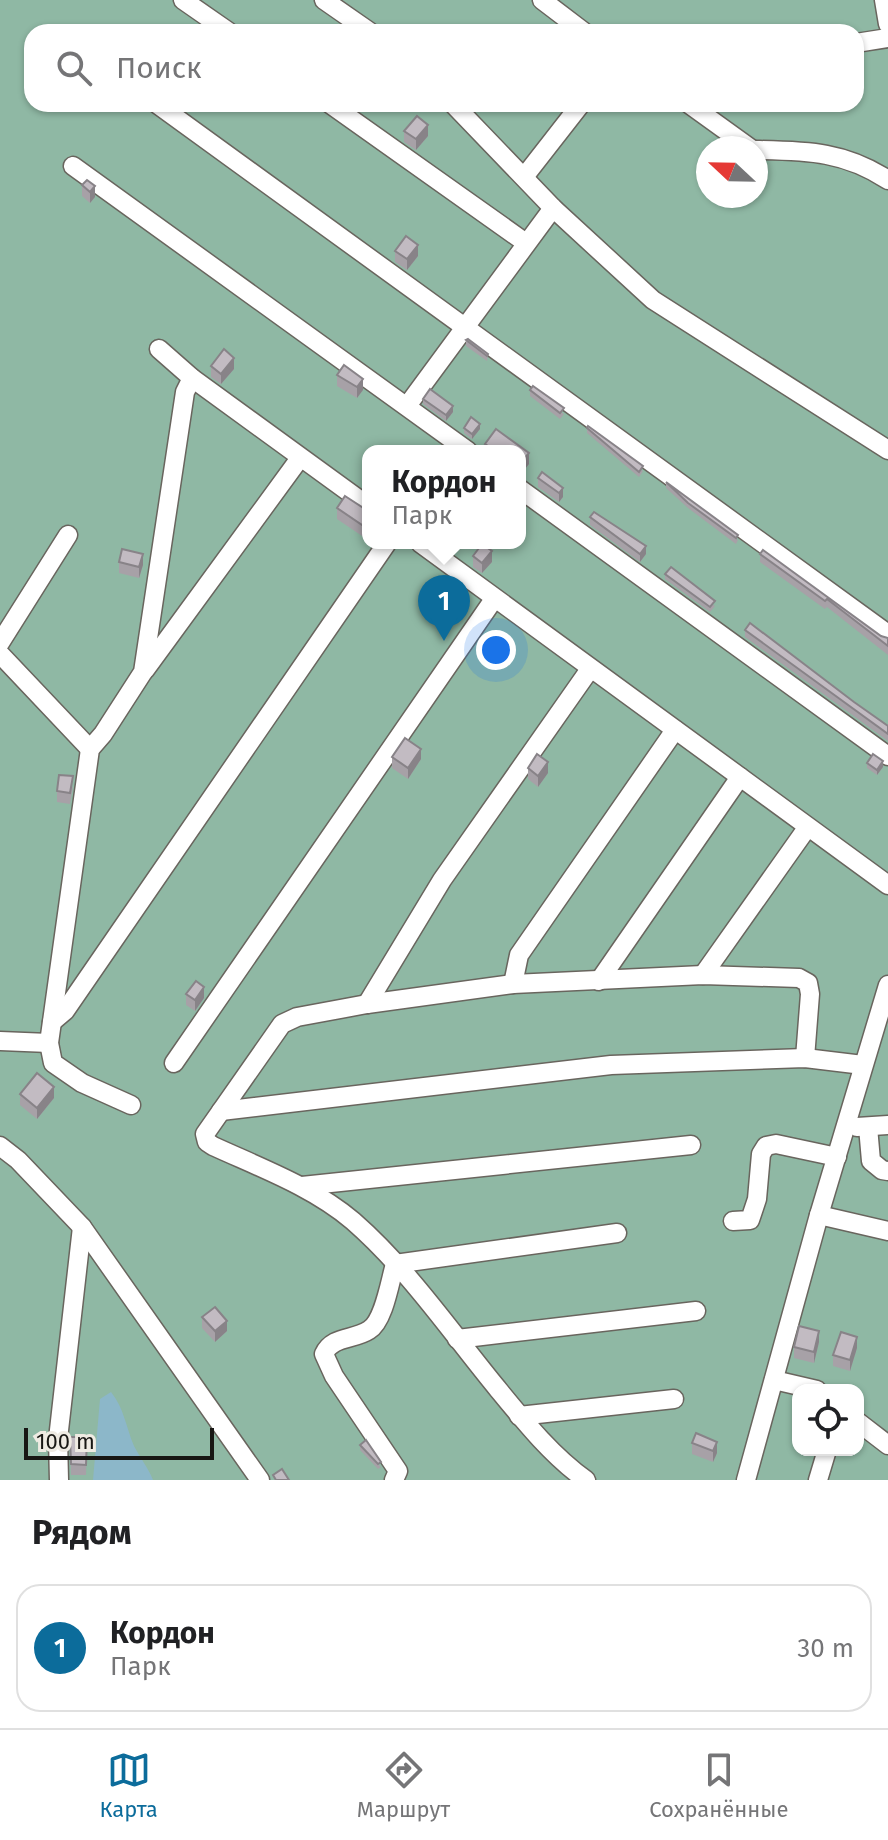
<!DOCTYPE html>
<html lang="ru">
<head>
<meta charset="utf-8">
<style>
	body { margin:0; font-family:"Fira Sans",sans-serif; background:#f2f2f2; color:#202124 }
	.controls { position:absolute; right:24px; bottom:24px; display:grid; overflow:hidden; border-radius:16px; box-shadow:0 2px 6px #0004 }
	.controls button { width:72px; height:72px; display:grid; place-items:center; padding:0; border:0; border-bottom:2px solid #e0e0e0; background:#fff; color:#202124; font:40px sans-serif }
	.compass { position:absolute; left:696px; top:136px; width:72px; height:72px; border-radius:50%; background:#fff; box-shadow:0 2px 6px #0004; rotate:292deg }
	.scale { position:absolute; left:24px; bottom:20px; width:190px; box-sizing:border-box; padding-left:8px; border:4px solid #181714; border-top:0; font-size:22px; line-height:28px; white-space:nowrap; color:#181714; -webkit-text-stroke:6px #efebe3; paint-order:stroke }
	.you { position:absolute; left:496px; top:650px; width:28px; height:28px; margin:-20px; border:6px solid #fff; border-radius:50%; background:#1a73e8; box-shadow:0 0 0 12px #1a73e833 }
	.badge { display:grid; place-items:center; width:52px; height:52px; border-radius:50%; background:#0c6c9b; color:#fff; font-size:26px; font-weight:700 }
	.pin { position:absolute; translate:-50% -66px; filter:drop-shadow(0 2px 4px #0008) }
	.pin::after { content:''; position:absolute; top:42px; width:28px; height:24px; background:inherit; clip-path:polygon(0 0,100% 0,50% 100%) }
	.popup { position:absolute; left:362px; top:445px; width:164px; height:104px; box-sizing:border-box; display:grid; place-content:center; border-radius:16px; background:#fff; filter:drop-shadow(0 2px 6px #0005); font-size:26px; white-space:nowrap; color:#757577 }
	.popup b { font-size:30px; color:#202124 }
	.popup::after { content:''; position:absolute; left:50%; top:100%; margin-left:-16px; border:16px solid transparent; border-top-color:#fff }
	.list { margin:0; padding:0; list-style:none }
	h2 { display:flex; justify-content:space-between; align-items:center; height:104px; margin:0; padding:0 32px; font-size:34px }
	h2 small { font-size:26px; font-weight:400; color:#757577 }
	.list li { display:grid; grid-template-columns:52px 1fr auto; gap:24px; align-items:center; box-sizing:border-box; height:128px; margin:0 16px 16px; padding:0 16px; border:2px solid #e0e0e0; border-radius:24px }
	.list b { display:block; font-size:30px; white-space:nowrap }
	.list p { margin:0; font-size:26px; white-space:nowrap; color:#757577 }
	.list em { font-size:26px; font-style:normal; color:#757577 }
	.icon { flex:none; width:44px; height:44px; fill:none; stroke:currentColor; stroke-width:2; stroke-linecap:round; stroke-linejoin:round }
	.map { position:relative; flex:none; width:888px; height:1480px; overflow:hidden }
	.search { position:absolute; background:#fff; box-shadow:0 2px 6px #0004; left:24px; right:24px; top:24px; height:88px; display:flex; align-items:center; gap:20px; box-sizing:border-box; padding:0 28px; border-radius:24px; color:#757577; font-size:30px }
	.sheet { height:248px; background:#fff }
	nav { display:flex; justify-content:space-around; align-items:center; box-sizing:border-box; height:112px; border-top:2px solid #e0e0e0; background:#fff; font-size:22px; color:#757577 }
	nav a { display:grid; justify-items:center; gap:4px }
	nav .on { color:#0c6c9b }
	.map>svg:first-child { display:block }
	.green { fill:#8fb8a4; fill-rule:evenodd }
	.water { fill:#8cb7c9 }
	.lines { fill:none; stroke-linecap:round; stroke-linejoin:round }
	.minor-casing { stroke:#69655e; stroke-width:21 }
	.minor { stroke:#fff; stroke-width:18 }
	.wall { fill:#a7a1a7 }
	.shaded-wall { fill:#888388 }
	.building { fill:#c2bbc2; stroke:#888388; stroke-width:2 }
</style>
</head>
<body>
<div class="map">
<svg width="888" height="1480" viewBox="0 0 888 1480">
	<rect width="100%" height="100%" fill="#e2ded6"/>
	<path class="green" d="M0,0H888V1480H0ZM32,32H856V104H32ZM708,148H756V196H708ZM368,451H520V543H368ZM798,1390H858V1450H798Z"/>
	<path class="water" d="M111,1392C124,1408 126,1427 134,1446C140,1458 148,1467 153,1480H93L100,1399Z"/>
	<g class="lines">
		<g class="minor-casing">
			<g id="minor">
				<polyline points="183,0 229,32"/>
				<polyline points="324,0 370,32"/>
				<polyline points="542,0 584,32"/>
				<polyline points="884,0 888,24"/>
				<polyline points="856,43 888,38"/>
				<polyline points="157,104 888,634"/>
				<polyline points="330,104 526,243"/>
				<polyline points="453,104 553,208 653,300 888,450"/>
				<polyline points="689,104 750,148"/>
				<path d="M756,150C807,151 844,151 888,180"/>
				<polyline points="73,166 468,451"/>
				<polyline points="524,177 581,104"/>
				<polyline points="159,349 192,378 368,506"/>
				<polyline points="407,406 553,208"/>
				<polyline points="520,489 888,756"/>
				<polyline points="420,543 888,885"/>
				<polyline points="0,643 68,535"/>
				<polyline points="0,654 90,749"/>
				<polyline points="145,670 300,458"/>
				<polyline points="703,975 807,828"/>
				<polyline points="599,981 740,777"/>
				<polyline points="513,984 519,955 675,730"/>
				<polyline points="367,1004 442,880 590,669"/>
				<polyline points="52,1022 65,1011 387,543"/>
				<polyline points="0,1041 49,1043"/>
				<polyline points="174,1063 494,599"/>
				<polyline points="131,1105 82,1083 53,1063 49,1043 90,749 103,734 143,672 185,392 192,378"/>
				<polyline points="221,1111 611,1065 805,1058 863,1065"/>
				<polyline points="857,1127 888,1125"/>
				<polyline points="868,1127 871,1161 882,1170 888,1171"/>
				<polyline points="0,1146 18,1160 82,1227 260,1480"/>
				<polyline points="302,1186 691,1145"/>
				<polyline points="819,1215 888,1231"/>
				<polyline points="733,1221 750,1220 757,1199 761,1154 766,1146 776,1144 837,1157"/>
				<polyline points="457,1339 696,1311"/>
				<polyline points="774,1380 817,1390"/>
				<polyline points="519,1416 674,1399"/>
				<polyline points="858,1422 888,1445"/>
				<polyline points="59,1480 58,1439 82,1227"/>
				<path d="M394,1480L398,1471L334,1376L324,1354C332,1336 354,1340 369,1330C384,1321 390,1281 395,1264L617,1233"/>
				<path d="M586,1480C552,1456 524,1421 497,1388C451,1332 408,1269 353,1221C313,1187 261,1168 213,1146L207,1142L205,1134L282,1024L297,1017L367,1004L513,984L703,975L799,978L808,983L810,994L805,1058"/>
				<polyline points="746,1480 819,1215 888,985"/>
				<polyline points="818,1480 827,1450"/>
			</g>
		</g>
		<use href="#minor" class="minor"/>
	</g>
	<g class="wall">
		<polygon points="404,131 428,136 416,150 404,142"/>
		<polygon points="82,185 95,186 95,197 90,203 82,196"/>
		<polygon points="395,251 418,256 407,270 395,262"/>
		<polygon points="466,340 488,354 487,361 466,346"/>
		<polygon points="211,366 234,369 221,384 211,377"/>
		<polygon points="337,375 363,390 357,398 337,386"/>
		<polygon points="530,390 564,414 560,419 530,396"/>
		<polygon points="423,399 453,412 446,421 423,404"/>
		<polygon points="464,428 480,429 472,439 464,433"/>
		<polygon points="587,428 643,471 639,477 587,433"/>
		<polygon points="496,429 529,453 529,464 520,475 520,451 485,451 485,444"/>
		<polygon points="538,478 563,488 563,497 559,502 538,487"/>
		<polygon points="666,482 738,540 736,544 688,508 666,488"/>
		<polygon points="337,508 368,511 368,540 337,519"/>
		<polygon points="590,517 646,554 640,562 590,525"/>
		<polygon points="760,554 881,636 888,638 888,655 827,607 825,609 760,562"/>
		<polygon points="473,556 492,562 482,573 473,567"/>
		<polygon points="119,562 143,565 139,578 119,573"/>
		<polygon points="665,574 715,606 710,612 665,579"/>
		<polygon points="745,630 888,726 888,741 745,637"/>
		<polygon points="392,757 421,759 408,779 392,768"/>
		<polygon points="867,763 883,767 877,775 867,768"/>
		<polygon points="528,768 548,773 538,787 528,779"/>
		<polygon points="73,787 70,804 57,802 57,791"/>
		<polygon points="186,994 204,998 195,1011 186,1005"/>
		<polygon points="20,1094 54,1098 37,1119 20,1105"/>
		<polygon points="202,1317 227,1331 215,1342 202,1328"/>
		<polygon points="819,1342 814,1363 794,1358 794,1347"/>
		<polygon points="857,1348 850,1371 833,1366 833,1355"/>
		<polygon points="70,1437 87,1437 86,1475 71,1475"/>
		<polygon points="692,1443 717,1453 713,1462 692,1454"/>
		<polygon points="360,1445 381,1467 378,1469 360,1450"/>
	</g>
	<g class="shaded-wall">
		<polygon points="428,125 428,136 416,150 416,139"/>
		<polygon points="95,186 95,197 90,203 90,192"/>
		<polygon points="418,245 418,256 407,270 407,259"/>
		<polygon points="234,358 234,369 221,384 221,374"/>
		<polygon points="363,379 363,390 357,398 357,387"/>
		<polygon points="453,406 453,412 446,421 446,415"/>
		<polygon points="480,424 480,429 472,439 472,434"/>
		<polygon points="529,453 529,464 520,475 520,464"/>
		<polygon points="563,488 563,497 559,502 559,493"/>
		<polygon points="646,546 646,554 640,562 640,554"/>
		<polygon points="492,551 492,562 482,573 482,563"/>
		<polygon points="143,554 143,565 139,578 139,567"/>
		<polygon points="421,749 421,759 408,779 408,768"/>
		<polygon points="883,761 883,767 877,775 877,770"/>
		<polygon points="548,762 548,773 538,787 538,776"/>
		<polygon points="204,987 204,998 195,1011 195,1000"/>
		<polygon points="54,1087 54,1098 37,1119 37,1108"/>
		<polygon points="227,1321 227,1331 215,1342 215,1331"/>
		<polygon points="819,1331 819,1342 814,1363 814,1352"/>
		<polygon points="857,1337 857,1348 850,1371 850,1360"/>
		<polygon points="717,1442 717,1453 713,1462 713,1451"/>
	</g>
	<g class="building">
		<polygon points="417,116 428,125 416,139 404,131"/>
		<polygon points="87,180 95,186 90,192 82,185"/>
		<polygon points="406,236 418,245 407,259 395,251"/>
		<polygon points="468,339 488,354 487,356 466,340"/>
		<polygon points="224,349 234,358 221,374 211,366"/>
		<polygon points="344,365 363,379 357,387 337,375"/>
		<polygon points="533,386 564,408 560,413 530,390"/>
		<polygon points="430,389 453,406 446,415 423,399"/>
		<polygon points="471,417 480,424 472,434 464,428"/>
		<polygon points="588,426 643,466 639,472 587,428"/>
		<polygon points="496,429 529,453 520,464 520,451 496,451 485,444"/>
		<polygon points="542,472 563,488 559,493 538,478"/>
		<polygon points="666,482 738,535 736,538 688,503"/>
		<polygon points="345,496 368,511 368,529 337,508"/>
		<polygon points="594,512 646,546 640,554 590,517"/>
		<polygon points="482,544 492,551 482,563 473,556"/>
		<polygon points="122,549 143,554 139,567 119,562"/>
		<polygon points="763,550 881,636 888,638 888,646 827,599 825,601 760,554"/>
		<polygon points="671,567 715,601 710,607 665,574"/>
		<polygon points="750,623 854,702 888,726 888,734 745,630"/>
		<polygon points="405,738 421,749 408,768 392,757"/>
		<polygon points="537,754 548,762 538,776 528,768"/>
		<polygon points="873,754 883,761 877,770 867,763"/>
		<polygon points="59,775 73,776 70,793 57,791"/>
		<polygon points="196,981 204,987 195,1000 186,994"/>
		<polygon points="37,1073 54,1087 37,1108 20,1094"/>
		<polygon points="215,1307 227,1321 215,1331 202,1317"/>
		<polygon points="799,1326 819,1331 814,1352 794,1347"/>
		<polygon points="841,1332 857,1337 850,1360 833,1355"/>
		<polygon points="696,1433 717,1442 713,1451 692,1443"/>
		<polygon points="70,1437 87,1437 86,1465 71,1464"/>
		<polygon points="366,1440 381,1462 378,1464 360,1445"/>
		<polygon points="282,1469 289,1480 276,1480 273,1475"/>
	</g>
</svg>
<div class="controls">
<button><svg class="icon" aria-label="locate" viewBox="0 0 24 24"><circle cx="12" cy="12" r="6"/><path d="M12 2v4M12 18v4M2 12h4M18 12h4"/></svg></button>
</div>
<svg class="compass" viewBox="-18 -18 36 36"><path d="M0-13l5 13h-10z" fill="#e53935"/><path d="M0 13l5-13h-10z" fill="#757577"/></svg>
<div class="scale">100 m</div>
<div class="you"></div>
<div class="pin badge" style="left:444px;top:641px">1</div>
<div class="popup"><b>Кордон</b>Парк</div>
<div class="search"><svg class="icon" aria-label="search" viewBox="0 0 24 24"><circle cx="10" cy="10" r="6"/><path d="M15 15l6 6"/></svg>Поиск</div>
</div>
<section class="sheet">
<h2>Рядом<small></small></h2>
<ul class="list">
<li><span class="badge">1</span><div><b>Кордон</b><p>Парк</p></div><em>30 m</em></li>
</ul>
</section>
<nav>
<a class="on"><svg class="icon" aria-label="map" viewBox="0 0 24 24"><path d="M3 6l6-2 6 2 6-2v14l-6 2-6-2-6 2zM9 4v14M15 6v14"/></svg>Карта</a>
<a><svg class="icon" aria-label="directions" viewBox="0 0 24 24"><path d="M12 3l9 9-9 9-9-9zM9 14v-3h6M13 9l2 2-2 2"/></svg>Маршрут</a>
<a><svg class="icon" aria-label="saved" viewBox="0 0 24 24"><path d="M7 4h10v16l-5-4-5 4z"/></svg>Сохранённые</a>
</nav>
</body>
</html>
